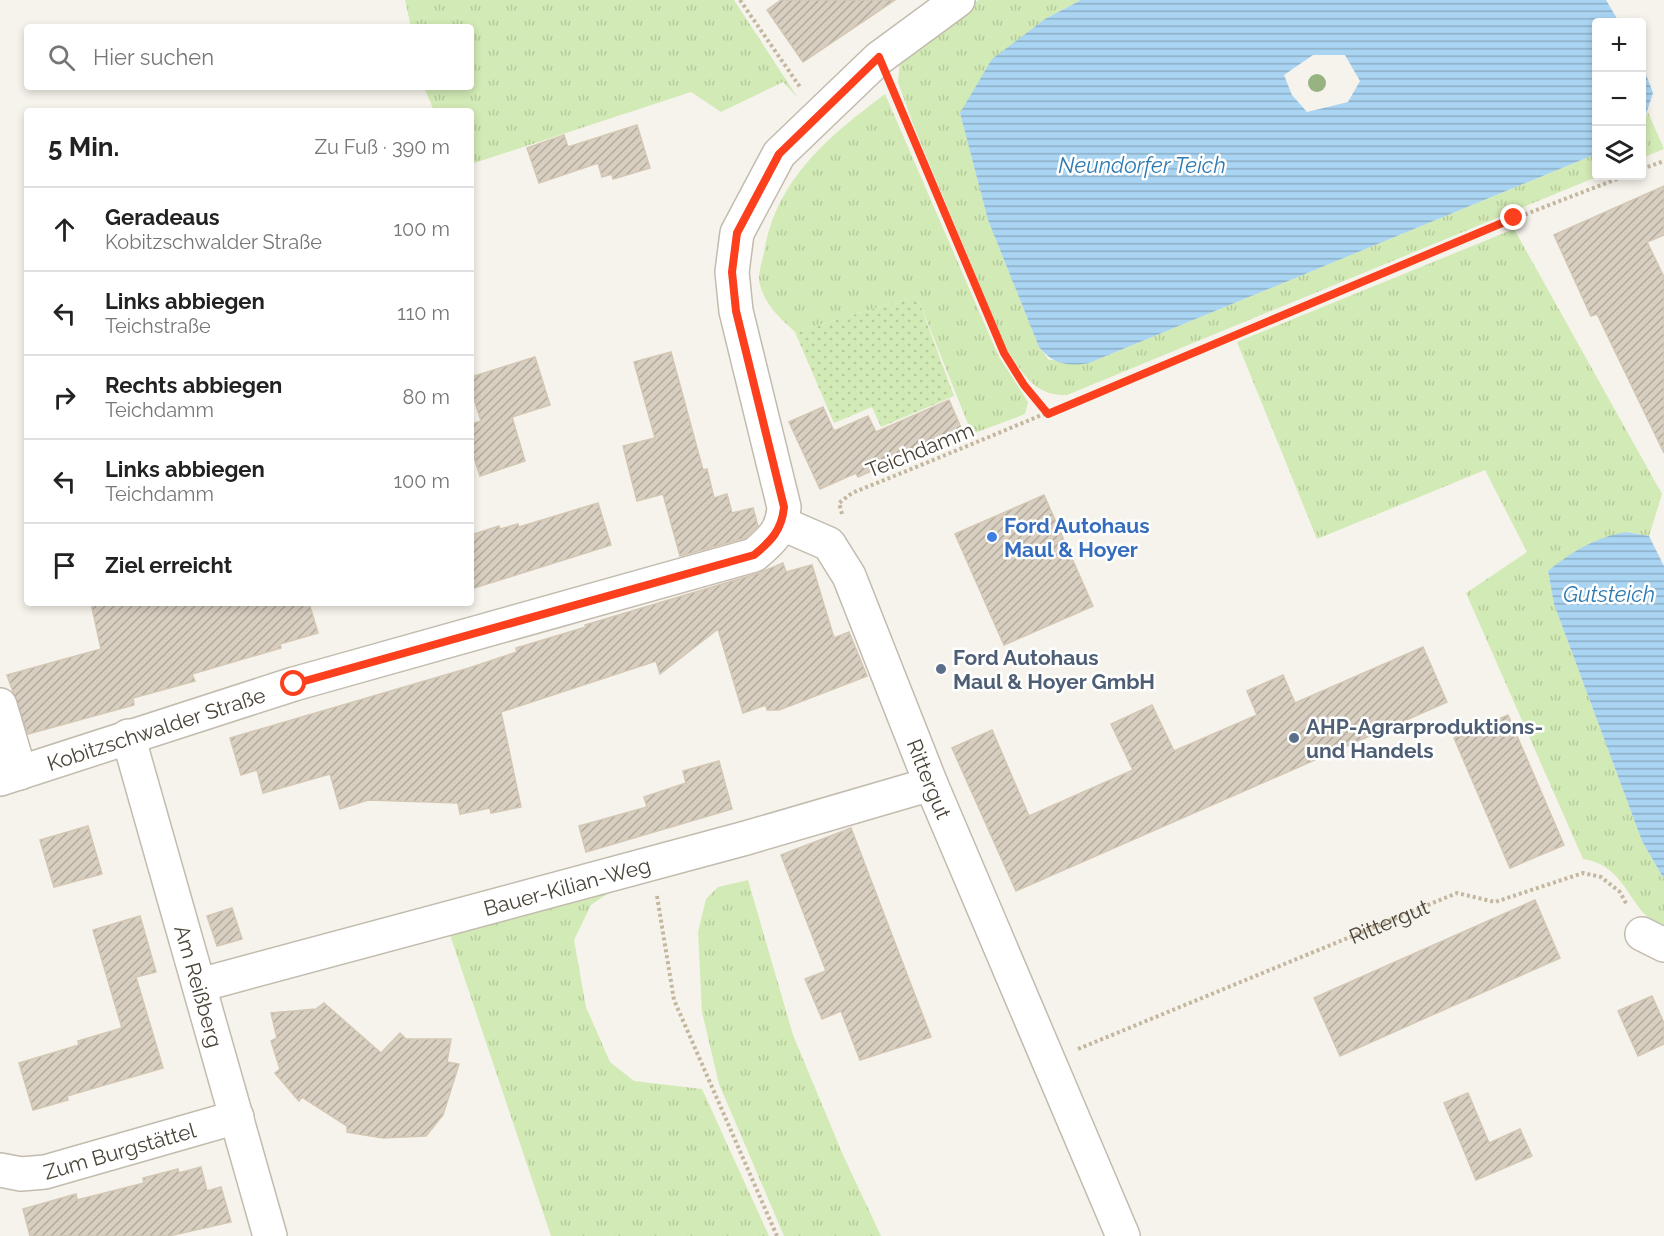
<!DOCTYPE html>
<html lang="de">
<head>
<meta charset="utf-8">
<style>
	body { margin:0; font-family:Raleway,sans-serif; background:#f2f2f2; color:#222 }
	.controls { position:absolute; right:18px; top:18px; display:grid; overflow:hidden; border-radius:6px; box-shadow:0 3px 9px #0003 }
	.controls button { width:54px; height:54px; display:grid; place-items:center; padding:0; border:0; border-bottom:2px solid #e0e0e0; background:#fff; color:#222; font:30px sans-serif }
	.stop { position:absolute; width:18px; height:18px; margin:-14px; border:4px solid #fc3f1d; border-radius:50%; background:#fff }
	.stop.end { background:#fc3f1d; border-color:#fff; box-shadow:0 2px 6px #0008 }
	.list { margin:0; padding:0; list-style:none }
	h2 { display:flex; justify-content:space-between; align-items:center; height:78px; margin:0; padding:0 24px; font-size:26px }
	h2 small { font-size:20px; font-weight:400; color:#767676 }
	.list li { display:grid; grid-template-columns:39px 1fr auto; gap:18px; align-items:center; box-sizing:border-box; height:84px; padding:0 24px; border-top:2px solid #e0e0e0 }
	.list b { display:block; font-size:22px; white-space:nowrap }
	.list p { margin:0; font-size:20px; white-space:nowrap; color:#767676 }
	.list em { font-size:20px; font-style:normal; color:#767676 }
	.icon { flex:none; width:33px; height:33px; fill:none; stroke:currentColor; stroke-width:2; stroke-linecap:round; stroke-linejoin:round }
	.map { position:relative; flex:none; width:1664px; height:1236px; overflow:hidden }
	.search { position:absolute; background:#fff; box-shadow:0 3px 9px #0003; left:24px; top:24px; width:450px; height:66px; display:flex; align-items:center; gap:15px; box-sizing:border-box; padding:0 21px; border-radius:6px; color:#767676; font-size:22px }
	.panel { position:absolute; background:#fff; box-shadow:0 3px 9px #0003; left:24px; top:108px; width:450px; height:498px; border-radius:6px }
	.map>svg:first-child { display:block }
	.grass { fill:url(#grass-tufts) }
	.garden { fill:url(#garden-dots) }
	.water { fill:url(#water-rules); fill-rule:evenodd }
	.building { fill:url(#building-hatch); stroke:#d3c7b4; stroke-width:1.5 }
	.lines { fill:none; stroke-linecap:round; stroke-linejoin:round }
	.minor-casing { stroke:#c2bbae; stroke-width:36 }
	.tertiary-casing { stroke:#c2bbae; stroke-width:36 }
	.path { stroke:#c4b79f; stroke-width:4; stroke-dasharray:3 3; stroke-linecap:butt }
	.minor { stroke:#fff; stroke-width:33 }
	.tertiary { stroke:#fff; stroke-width:33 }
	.tree { fill:#97b381 }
	.route { stroke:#fc3f1d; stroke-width:8 }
	.shop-dot { fill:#3f7fe0; stroke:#fff; stroke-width:2 }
	.service-dot { fill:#5c6f8a; stroke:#fff; stroke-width:2 }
	.labels { text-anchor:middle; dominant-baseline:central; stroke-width:5; stroke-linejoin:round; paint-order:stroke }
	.street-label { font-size:21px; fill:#4b4439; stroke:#fff }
	.shop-label { font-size:21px; font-weight:bold; fill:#366cbe; stroke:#fff; text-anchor:start }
	.service-label { font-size:21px; font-weight:bold; fill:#4e5e75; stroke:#fff; text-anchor:start }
	.water-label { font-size:22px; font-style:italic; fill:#2e7ab2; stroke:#fff }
</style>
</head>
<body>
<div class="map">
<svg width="1664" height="1236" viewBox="0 0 1664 1236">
	<defs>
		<pattern id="grass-tufts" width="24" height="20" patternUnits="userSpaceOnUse" patternTransform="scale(1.5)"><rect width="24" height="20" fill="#d2eab5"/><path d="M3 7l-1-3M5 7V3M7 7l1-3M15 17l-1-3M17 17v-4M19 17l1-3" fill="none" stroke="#b6ca9c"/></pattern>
		<pattern id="garden-dots" width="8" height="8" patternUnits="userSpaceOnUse" patternTransform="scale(1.5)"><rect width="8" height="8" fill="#d2eab5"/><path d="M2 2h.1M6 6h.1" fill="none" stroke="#b6ca9c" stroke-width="1.8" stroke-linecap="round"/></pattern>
		<pattern id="water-rules" width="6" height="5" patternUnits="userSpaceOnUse" patternTransform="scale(1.5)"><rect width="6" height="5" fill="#a9d4f2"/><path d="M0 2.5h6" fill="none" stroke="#8caec5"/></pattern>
		<pattern id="building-hatch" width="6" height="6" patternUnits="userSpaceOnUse" patternTransform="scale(1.5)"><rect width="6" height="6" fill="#d8cfc1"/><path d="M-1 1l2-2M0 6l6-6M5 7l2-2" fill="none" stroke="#b1aa9e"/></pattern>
	</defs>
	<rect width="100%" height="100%" fill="#f6f3ec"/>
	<g class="grass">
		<polygon points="405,0 734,0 798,98 783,82 721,112 691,92 471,164 471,111 434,111 424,87 471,87 471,27 411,27"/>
		<path d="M979,0H1081L1045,19L960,113L988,220L1039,347L1049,360L1089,363L1596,154V176H1599L1067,395C1033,396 1022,372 1005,346L913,124L898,82L900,61L912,42Z"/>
		<path d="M885,94L998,355L1028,402L1025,414L972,434L917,296L795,332C779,317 766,306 760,285C757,276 762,262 764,253C776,179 828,137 885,94Z"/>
		<polygon points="1648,112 1664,149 1642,158 1642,126"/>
		<path d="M1514,229L1662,494L1649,536L1626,532L1548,571L1554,604L1642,841L1664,879V926C1628,915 1630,866 1583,859L1466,593L1527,552L1485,470L1317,539L1237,342Z"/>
		<polygon points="748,880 793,1035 843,1155 881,1236 784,1236 719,1084 702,1012 698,932 706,899 718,887"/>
		<polygon points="620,885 591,905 574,940 586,1007 610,1062 634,1081 702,1089 769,1236 551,1236 450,935"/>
	</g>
	<polygon class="garden" points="917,296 954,396 881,427 872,407 834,423 795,332"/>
	<g class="water">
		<path d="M1081,0H1606L1619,22H1596V154L1089,363C1067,367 1053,364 1039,347L988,220L960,113L992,59L1045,19ZM1313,55H1345L1360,81L1348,102L1307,112L1292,95L1284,75Z"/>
		<polygon points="1642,64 1653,93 1642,126"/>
		<path d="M1626,532L1649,536L1664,566V879L1642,841L1554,604L1548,571C1573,551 1594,538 1626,532Z"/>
	</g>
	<g class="building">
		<polygon points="781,0 895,0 803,62 767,10"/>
		<polygon points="637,125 650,168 613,179 612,174 602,177 598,163 539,183 527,148 564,135 568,147"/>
		<polygon points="1664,186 1664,235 1647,242 1664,277 1664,453 1597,314 1591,316 1554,235"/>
		<polygon points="671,352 703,470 707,469 714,498 727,494 732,513 753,508 758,526 745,538 680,556 663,494 637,501 623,446 655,438 634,362"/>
		<polygon points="535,357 550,405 512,417 525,461 480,476 471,448 471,424 481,421 471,390 471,377"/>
		<polygon points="949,400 962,430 858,477 856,473 820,489 789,422 823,407 834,431 868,416 876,432"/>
		<polygon points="1044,495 1093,606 1004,645 955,534"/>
		<polygon points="598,503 611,545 471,589 471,535 499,526 500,529 518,524 519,527"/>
		<polygon points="783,563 786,572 812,565 834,638 849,632 867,676 779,710 767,710 766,705 743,713 718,629 660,674 656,661 501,712 521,807 491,813 490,808 460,814 458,803 368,800 340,809 330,774 263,793 257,770 241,775 230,738 469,668 517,652 516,648 586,627 585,625 759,573"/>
		<polygon points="91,603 309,603 318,633 280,644 281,648 192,674 195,681 133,698 134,705 28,734 7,675 101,649"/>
		<polygon points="1423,647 1447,702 1016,891 952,748 992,730 1029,816 1133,770 1111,724 1152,705 1174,751 1257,715 1247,691 1283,675 1295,703"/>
		<polygon points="1508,715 1564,845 1510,868 1454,738"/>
		<polygon points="719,761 732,809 586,852 579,826 647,807 644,797 686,783 683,771"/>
		<polygon points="88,826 102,874 54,887 40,840"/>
		<polygon points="851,828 931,1037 860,1060 841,1011 822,1019 805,979 826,971 781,855"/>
		<polygon points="1535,900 1560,958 1340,1056 1314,998"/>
		<polygon points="232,908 242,939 217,946 207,916"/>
		<polygon points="140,916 156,972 136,977 163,1068 67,1096 68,1100 33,1110 19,1063 79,1045 78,1041 122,1028 93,930"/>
		<polygon points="1652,996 1664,1023 1664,1044 1638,1056 1618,1011"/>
		<polygon points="324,1003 381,1053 400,1033 406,1039 451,1039 447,1062 459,1064 443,1115 426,1136 383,1138 347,1132 347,1126 302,1097 299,1101 275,1073 280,1069 271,1041 277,1038 271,1013 316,1009"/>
		<polygon points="1468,1093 1489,1143 1520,1129 1532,1156 1476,1180 1444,1103"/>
		<polygon points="201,1167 207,1191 221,1187 231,1222 169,1236 30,1236 23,1209 76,1194 77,1200 144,1183 143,1178 178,1169 179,1173"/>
	</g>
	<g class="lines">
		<g class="minor-casing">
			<g id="minor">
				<path id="s2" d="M783,524L829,544L849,576L931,784L1123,1236"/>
				<polyline points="0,705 20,773"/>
				<path id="s3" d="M128,736L270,1236"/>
				<polyline points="1642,934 1664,945"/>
				<path id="s4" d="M200,985L746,838L931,784"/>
				<path id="s5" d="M0,1170L21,1174L45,1172L237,1117"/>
			</g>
		</g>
		<g class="tertiary-casing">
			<g id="tertiary">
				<path id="s6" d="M0,779L294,684L754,555C771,541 783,530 784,507L736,311L732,272L737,233L779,154L879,58L958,0"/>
			</g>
		</g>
		<g class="path">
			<polyline points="740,0 800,87"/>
			<polyline points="893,89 1004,353 1024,385 1048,414"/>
			<polyline points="1642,169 1664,161"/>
			<path d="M842,514L839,503L852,493C1111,389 1365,274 1625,176"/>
			<polyline points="657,896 674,1000 777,1236"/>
			<path id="s1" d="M1078,1049L1457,893L1495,902L1583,873L1601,877L1620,892L1627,905"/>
		</g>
		<use href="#minor" class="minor"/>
		<use href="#tertiary" class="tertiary"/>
	</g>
	<circle class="tree" cx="1317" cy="83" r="9"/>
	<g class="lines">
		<path class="route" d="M294,684L754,555C771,541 782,530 784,507L736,311L732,272L737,233L779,154L879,57L1004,353L1024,385L1048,414L1514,218"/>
	</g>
	<circle class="shop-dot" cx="992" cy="537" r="6"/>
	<g class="service-dot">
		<circle cx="941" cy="669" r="6"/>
		<circle cx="1294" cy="738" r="6"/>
	</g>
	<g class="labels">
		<g class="street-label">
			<text transform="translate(920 450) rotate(-22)">Teichdamm</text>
			<text stroke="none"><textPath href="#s6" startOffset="164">Kobitzschwalder Straße</textPath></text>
			<text stroke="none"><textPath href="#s2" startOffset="306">Rittergut</textPath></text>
			<text stroke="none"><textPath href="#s4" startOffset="380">Bauer-Kilian-Weg</textPath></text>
			<text stroke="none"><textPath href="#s1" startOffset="336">Rittergut</textPath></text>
			<text stroke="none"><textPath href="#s3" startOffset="260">Am Reißberg</textPath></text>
			<text stroke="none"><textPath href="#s5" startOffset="123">Zum Burgstättel</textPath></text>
		</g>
		<g class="shop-label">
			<text x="1004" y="525">Ford Autohaus<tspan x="1004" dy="24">Maul &amp; Hoyer</tspan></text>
		</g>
		<g class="service-label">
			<text x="953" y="657">Ford Autohaus<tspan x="953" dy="24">Maul &amp; Hoyer GmbH</tspan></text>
			<text x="1306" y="726">AHP-Agrarproduktions-<tspan x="1306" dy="24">und Handels</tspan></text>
		</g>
		<g class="water-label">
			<text x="1142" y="165">Neundorfer Teich</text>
			<text x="1609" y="594">Gutsteich</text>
		</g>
	</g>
</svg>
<div class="controls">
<button>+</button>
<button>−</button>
<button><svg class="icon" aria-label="layers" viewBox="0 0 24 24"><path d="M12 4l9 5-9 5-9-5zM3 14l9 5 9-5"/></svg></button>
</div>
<div class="stop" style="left:294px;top:684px"></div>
<div class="stop end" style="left:1514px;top:218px"></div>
<div class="search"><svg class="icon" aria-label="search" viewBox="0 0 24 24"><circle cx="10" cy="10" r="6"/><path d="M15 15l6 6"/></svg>Hier suchen</div>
<section class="panel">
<h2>5 Min.<small>Zu Fuß · 390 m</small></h2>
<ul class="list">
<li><svg class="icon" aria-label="ahead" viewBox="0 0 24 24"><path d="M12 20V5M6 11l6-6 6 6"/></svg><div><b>Geradeaus</b><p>Kobitzschwalder Straße</p></div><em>100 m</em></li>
<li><svg class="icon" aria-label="left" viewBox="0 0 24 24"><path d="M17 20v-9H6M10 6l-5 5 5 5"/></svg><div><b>Links abbiegen</b><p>Teichstraße</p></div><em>110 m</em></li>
<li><svg class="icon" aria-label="right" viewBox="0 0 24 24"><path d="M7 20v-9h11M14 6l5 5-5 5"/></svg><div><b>Rechts abbiegen</b><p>Teichdamm</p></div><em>80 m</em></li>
<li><svg class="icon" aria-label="left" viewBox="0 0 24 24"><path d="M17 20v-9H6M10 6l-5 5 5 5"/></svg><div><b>Links abbiegen</b><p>Teichdamm</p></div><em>100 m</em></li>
<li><svg class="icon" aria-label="arrive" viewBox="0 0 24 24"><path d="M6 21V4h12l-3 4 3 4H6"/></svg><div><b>Ziel erreicht</b></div></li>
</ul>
</section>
</div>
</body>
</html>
